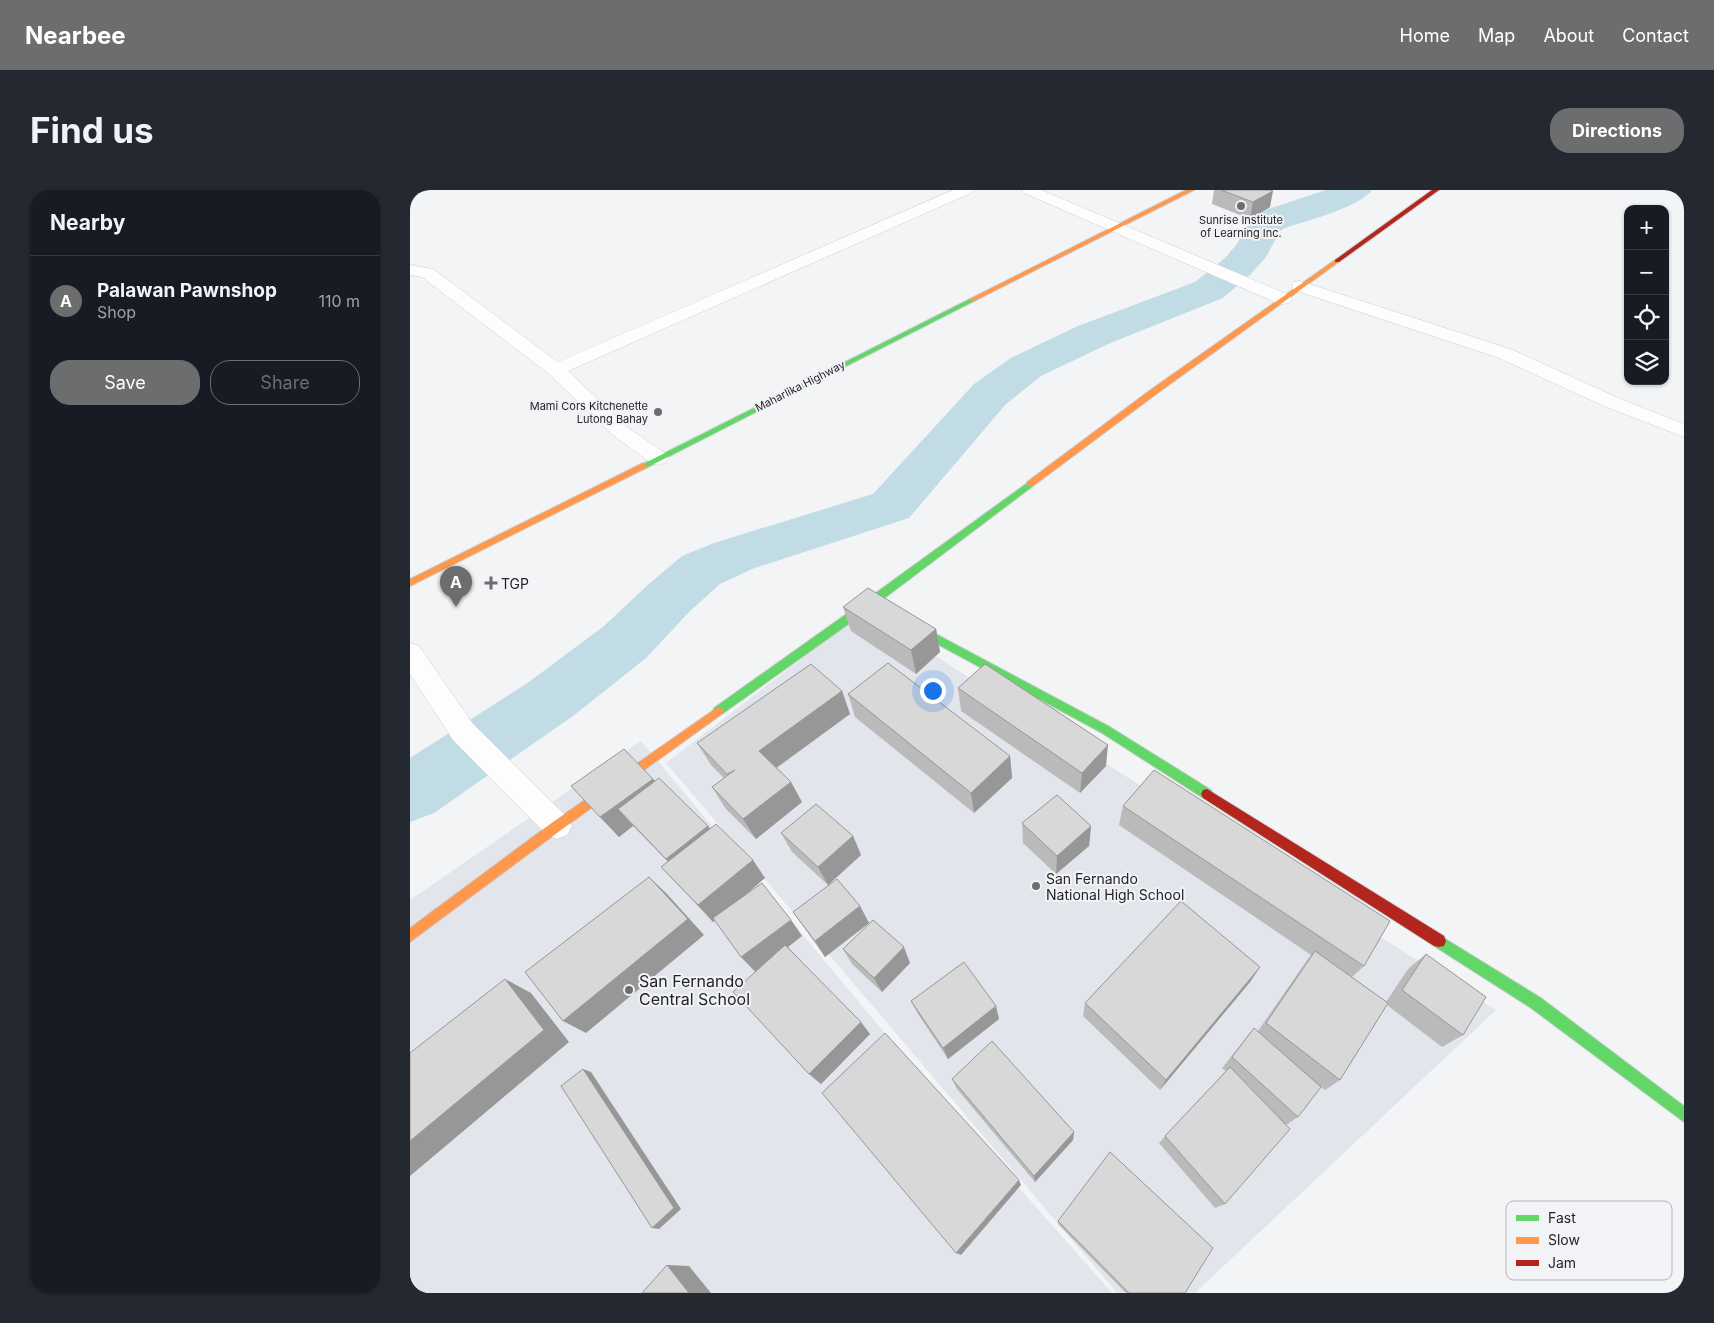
<!DOCTYPE html>
<html lang="en">
<head>
<meta charset="utf-8">
<style>
	body { margin:0; font-family:Inter,sans-serif; background:#242831; color:#f1f3f6 }
	.controls { position:absolute; right:15px; top:15px; display:grid; overflow:hidden; border-radius:10px; box-shadow:0 1px 4px #0004 }
	.controls button { width:45px; height:45px; display:grid; place-items:center; padding:0; border:0; border-bottom:1px solid #363941; background:#171b24; color:#f1f3f6; font:25px sans-serif }
	.you { position:absolute; left:522px; top:500px; width:18px; height:18px; margin:-12px; border:4px solid #fff; border-radius:50%; background:#1a73e8; box-shadow:0 0 0 8px #1a73e833 }
	.badge { display:grid; place-items:center; width:32px; height:32px; border-radius:50%; background:#6c6d6f; color:#fff; font-size:16px; font-weight:700 }
	.pin { position:absolute; translate:-50% -41px; filter:drop-shadow(0 1px 2px #0008) }
	.pin::after { content:''; position:absolute; top:26px; width:18px; height:15px; background:inherit; clip-path:polygon(0 0,100% 0,50% 100%) }
	.list { margin:0; padding:0; list-style:none }
	h2 { display:flex; justify-content:space-between; align-items:center; height:65px; margin:0; padding:0 20px; font-size:21px }
	h2 small { font-size:16px; font-weight:400; color:#9ea1a6 }
	.list li { display:grid; grid-template-columns:32px 1fr auto; gap:15px; align-items:center; box-sizing:border-box; height:90px; padding:0 20px; border-top:1px solid #363941 }
	.list b { display:block; font-size:19px; white-space:nowrap }
	.list p { margin:0; font-size:16px; white-space:nowrap; color:#9ea1a6 }
	.list em { font-size:16px; font-style:normal; color:#9ea1a6 }
	.actions { display:flex; gap:10px; padding:15px 20px }
	.actions a { flex:1; padding:11px 0; border:1px solid #6c6d6f; border-radius:20px; text-align:center; font-size:18px; color:#6c6d6f }
	.actions .main { background:#6c6d6f; color:#fff }
	.icon { flex:none; width:28px; height:28px; fill:none; stroke:currentColor; stroke-width:2; stroke-linecap:round; stroke-linejoin:round }
	.map { position:relative; flex:none; width:1274px; height:1103px; overflow:hidden; border-radius:20px }
	header { display:flex; align-items:center; gap:30px; box-sizing:border-box; height:70px; padding:0 25px; background:#6c6d6f; color:#fff }
	header strong { font-size:24px }
	nav { display:flex; gap:28px; margin-inline-start:auto; font-size:18px }
	.intro { display:flex; align-items:center; justify-content:space-between; box-sizing:border-box; height:120px; padding:0 30px }
	h1 { margin:0; font-size:35px }
	.button { padding:12px 22px; border-radius:20px; background:#6c6d6f; color:#fff; font-size:18px; font-weight:700 }
	main { display:flex; gap:30px; padding:0 30px }
	aside { flex:1; background:#171b24; border-radius:20px; box-shadow:0 1px 4px #0004 }
	.map>svg:first-child { display:block }
	.built { fill:#e2e5ec }
	.lines { fill:none; stroke-linecap:round; stroke-linejoin:round }
	.river { fill:#c2dce5; fill-rule:evenodd }
	.street-casing { stroke:#cdcfd0; stroke-width:1 }
	.fast-casing { stroke:#cdcfd0; stroke-width:2 }
	.slow-casing { stroke:#cdcfd0; stroke-width:2 }
	.jam-casing { stroke:#cdcfd0; stroke-width:2 }
	.street { fill:#fdfdfe; fill-rule:evenodd }
	.fast { fill:#63d668; fill-rule:evenodd }
	.slow { fill:#ff974d; fill-rule:evenodd }
	.jam { fill:#b3261e; fill-rule:evenodd }
	.wall { fill:#bababa }
	.shaded-wall { fill:#979797 }
	.building { fill:#d8d8d8; stroke:#979797 }
	.poi-dot { fill:#6c6d6f; stroke:#f1f3f7; stroke-width:2 }
	.labels { text-anchor:middle; dominant-baseline:central; stroke-width:4; stroke-linejoin:round; paint-order:stroke }
	.far-poi-label { font-size:11px; fill:#242426; stroke:#f1f3f7 }
	.far-street-label { font-size:11px; fill:#242426; stroke:#f1f3f7 }
	.poi-label { font-size:14px; fill:#242426; stroke:#f1f3f7; text-anchor:start }
	.near-poi-label { font-size:16px; fill:#242426; stroke:#f1f3f7; text-anchor:start }
	.key { fill:#f1f3f7; stroke:#b4b5b8; stroke-width:1 }
	.key-label { font-size:14px; fill:#242426 }
</style>
</head>
<body>
<header>
<strong>Nearbee</strong>
<nav><a>Home</a><a>Map</a><a>About</a><a>Contact</a></nav>
</header>
<div class="intro"><h1>Find us</h1><a class="button">Directions</a></div>
<main>
<aside>
<h2>Nearby<small></small></h2>
<ul class="list">
<li><span class="badge">A</span><div><b>Palawan Pawnshop</b><p>Shop</p></div><em>110 m</em></li>
</ul>
<div class="actions"><a class="main">Save</a><a>Share</a></div>
</aside>
<div class="map">
<svg width="1274" height="1103" viewBox="0 0 1274 1103">
	<rect width="100%" height="100%" fill="#f2f4f6"/>
	<g class="built">
		<polygon points="454,421 1086,820 785,1103 707,1103 256,573"/>
		<polygon points="231,551 514,890 702,1103 0,1103 0,710"/>
	</g>
	<g class="lines">
		<path class="river" d="M916,0H962C950,17 896,31 875,38L870,41L856,67L841,84L813,108L698,154L631,186L596,214L499,328L342,379L310,394L280,421L236,468L163,526L24,623L0,632V568L119,492L194,436L240,393L272,366L304,353L463,304L564,194L601,168L668,136L785,92L815,68L827,54L842,27L849,22Z"/>
		<g class="street-casing">
			<g id="street">
				<polygon points="543,0 563,0 561,3 158,181 217,237 255,263 258,268 255,273 248,275 241,273 203,245 139,184 12,87 0,85 0,75 23,79 148,172"/>
				<polygon points="612,0 631,0 879,105 882,109 879,113 873,114 867,113 614,3"/>
				<polygon points="890,91 1103,160 1208,208 1274,234 1274,247 1194,216 1089,168 884,100 882,96 884,92"/>
				<polygon points="0,453 9,456 63,534 157,627 162,636 157,645 147,649 137,645 43,550 0,484"/>
			</g>
		</g>
		<g class="fast-casing">
			<g id="fast">
				<polygon points="560,109 566,110 236,278 230,278 229,276"/>
				<polygon points="620,291 624,294 623,296 464,416 312,524 304,524 303,521 304,518 456,410"/>
				<polygon points="494,427 700,537 801,600 803,604 801,608 797,609 793,608 692,543 490,434 489,431 490,428"/>
				<polygon points="1029,745 1131,808 1274,916 1274,932 1121,818 1024,756 1022,751 1024,746"/>
			</g>
		</g>
		<g class="slow-casing">
			<g id="slow">
				<polygon points="776,0 784,0 564,111 558,110"/>
				<polygon points="925,70 930,71 745,205 623,296 617,296 617,292 739,201"/>
				<polygon points="233,273 237,276 236,278 0,396 0,389"/>
				<polygon points="308,517 312,518 313,521 312,524 151,640 0,752 0,738 143,632"/>
			</g>
		</g>
		<g class="jam-casing">
			<g id="jam">
				<polygon points="1022,0 1029,0 929,72 925,72 925,70"/>
				<polygon points="797,599 1034,746 1036,751 1034,756 1029,757 1024,756 793,608 791,604 793,600"/>
			</g>
		</g>
		<use href="#street" class="street"/>
		<use href="#fast" class="fast"/>
		<use href="#slow" class="slow"/>
		<use href="#jam" class="jam"/>
	</g>
	<g class="wall">
		<polygon points="804,0 859,0 860,17 840,29 802,14"/>
		<polygon points="433,417 526,439 530,462 506,484 441,441"/>
		<polygon points="548,498 696,576 670,603 551,521"/>
		<polygon points="432,501 440,524 367,578 392,612 346,649 315,618 302,597 314,588 301,575 287,553"/>
		<polygon points="438,504 600,566 602,588 564,623 445,527"/>
		<polygon points="243,589 355,688 340,701 381,730 392,746 378,757 460,844 411,894 399,884 345,782 331,767 305,731 303,732 251,677 258,672 223,636 209,647 190,627"/>
		<polygon points="713,616 954,776 942,787 976,812 998,779 1016,764 1053,845 1032,857 977,815 930,890 915,900 904,891 888,927 876,935 815,1014 805,1018 749,953 816,881 812,878 844,838 848,841 893,776 901,765 709,635"/>
		<polygon points="612,633 681,636 679,656 646,684 613,653"/>
		<polygon points="371,643 443,646 451,665 418,695 382,662"/>
		<polygon points="450,716 459,733 415,767 383,722"/>
		<polygon points="433,759 500,773 472,802 442,774"/>
		<polygon points="850,777 840,792 750,900 673,826 675,813"/>
		<polygon points="501,811 589,829 538,869 508,824"/>
		<polygon points="542,889 664,942 663,950 625,992 547,899"/>
		<polygon points="648,1031 775,1103 716,1103 648,1034"/>
	</g>
	<g class="shaded-wall">
		<polygon points="863,1 860,17 840,29 843,12"/>
		<polygon points="526,439 530,462 506,484 501,460"/>
		<polygon points="432,501 440,524 360,582 349,561"/>
		<polygon points="698,555 696,576 670,603 672,583"/>
		<polygon points="600,566 602,588 564,623 561,603"/>
		<polygon points="243,589 259,609 208,619 223,636 209,647 190,627"/>
		<polygon points="381,592 392,612 346,649 333,629"/>
		<polygon points="298,636 312,655 273,687 256,669"/>
		<polygon points="681,636 679,656 646,684 647,666"/>
		<polygon points="443,646 451,665 418,695 408,677"/>
		<polygon points="343,670 355,688 303,732 288,715"/>
		<polygon points="239,687 257,704 294,745 176,843 153,831"/>
		<polygon points="450,716 459,733 415,767 405,751"/>
		<polygon points="381,730 392,746 346,782 331,767"/>
		<polygon points="494,757 500,773 472,802 464,788"/>
		<polygon points="850,777 840,792 750,900 756,890"/>
		<polygon points="95,789 121,803 159,852 0,986 0,951"/>
		<polygon points="586,816 589,829 538,869 533,858"/>
		<polygon points="451,832 460,844 411,894 399,884"/>
		<polygon points="173,879 181,882 271,1019 249,1039 242,1038"/>
		<polygon points="664,942 663,950 625,992 624,986"/>
		<polygon points="609,990 611,995 551,1065 546,1063"/>
		<polygon points="257,1075 279,1076 301,1103 279,1103"/>
	</g>
	<g class="building">
		<polygon points="811,0 860,0 863,1 843,12"/>
		<polygon points="458,398 526,439 501,460 433,417"/>
		<polygon points="478,473 600,566 561,603 438,504"/>
		<polygon points="401,474 432,501 349,561 381,592 333,629 302,597 325,580 317,584 287,553"/>
		<polygon points="575,474 698,555 672,583 548,498"/>
		<polygon points="214,559 243,589 190,627 161,596"/>
		<polygon points="744,580 980,731 954,776 713,616"/>
		<polygon points="249,588 298,636 256,669 208,619"/>
		<polygon points="647,605 681,636 647,666 612,633"/>
		<polygon points="406,614 443,646 408,677 371,643"/>
		<polygon points="306,634 343,670 288,715 251,677"/>
		<polygon points="239,687 278,729 153,831 115,782"/>
		<polygon points="427,689 450,716 405,751 383,722"/>
		<polygon points="352,693 381,730 331,767 303,728"/>
		<polygon points="771,711 850,777 756,890 675,813"/>
		<polygon points="463,730 494,757 464,788 433,759"/>
		<polygon points="375,755 451,832 399,884 323,802"/>
		<polygon points="905,761 978,813 930,890 856,833"/>
		<polygon points="1016,764 1076,807 1053,845 992,800"/>
		<polygon points="554,772 586,816 533,858 501,811"/>
		<polygon points="95,789 134,840 0,951 0,863"/>
		<polygon points="844,838 911,897 888,927 822,867"/>
		<polygon points="475,843 609,990 546,1063 412,903"/>
		<polygon points="582,851 664,942 624,986 542,889"/>
		<polygon points="820,877 880,939 815,1014 755,946"/>
		<polygon points="173,879 264,1018 242,1038 151,896"/>
		<polygon points="700,962 803,1058 775,1103 719,1103 648,1031"/>
		<polygon points="257,1075 279,1103 232,1103"/>
	</g>
	<g class="poi-dot">
		<circle cx="831" cy="16" r="5"/>
		<circle cx="248" cy="222" r="5"/>
		<path d="M78.5 385.5h5v5h5v5h-5v5h-5v-5h-5v-5h5z"/>
		<circle cx="626" cy="696" r="5"/>
		<circle cx="219" cy="800" r="5"/>
	</g>
	<g class="labels">
		<g class="far-poi-label">
			<text x="831" y="30">Sunrise Institute<tspan x="831" dy="13">of Learning Inc.</tspan></text>
			<text x="238" y="216" text-anchor="end">Mami Cors Kitchenette<tspan x="238" dy="13">Lutong Bahay</tspan></text>
		</g>
		<g class="far-street-label">
			<text transform="translate(390 196) rotate(-27)">Maharlika Highway</text>
		</g>
		<g class="poi-label">
			<text x="91" y="393">TGP</text>
			<text x="636" y="688">San Fernando<tspan x="636" dy="16">National High School</tspan></text>
		</g>
		<g class="near-poi-label">
			<text x="229" y="791">San Fernando<tspan x="229" dy="18">Central School</tspan></text>
		</g>
	</g>
	<rect x="1096" y="1011" width="166" height="79" rx="8" class="key"/>
	<rect x="1106" y="1025" width="23" height="6" fill="#63d668"/>
	<rect x="1106" y="1047" width="23" height="7" fill="#ff974d"/>
	<rect x="1106" y="1070" width="23" height="6" fill="#b3261e"/>
	<g class="key-label">
		<text x="1138" y="1033">Fast</text>
		<text x="1138" y="1055">Slow</text>
		<text x="1138" y="1078">Jam</text>
	</g>
</svg>
<div class="controls">
<button>+</button>
<button>−</button>
<button><svg class="icon" aria-label="locate" viewBox="0 0 24 24"><circle cx="12" cy="12" r="6"/><path d="M12 2v4M12 18v4M2 12h4M18 12h4"/></svg></button>
<button><svg class="icon" aria-label="layers" viewBox="0 0 24 24"><path d="M12 4l9 5-9 5-9-5zM3 14l9 5 9-5"/></svg></button>
</div>
<div class="you"></div>
<div class="pin badge" style="left:46px;top:417px">A</div>
</div>
</main>
</body>
</html>
